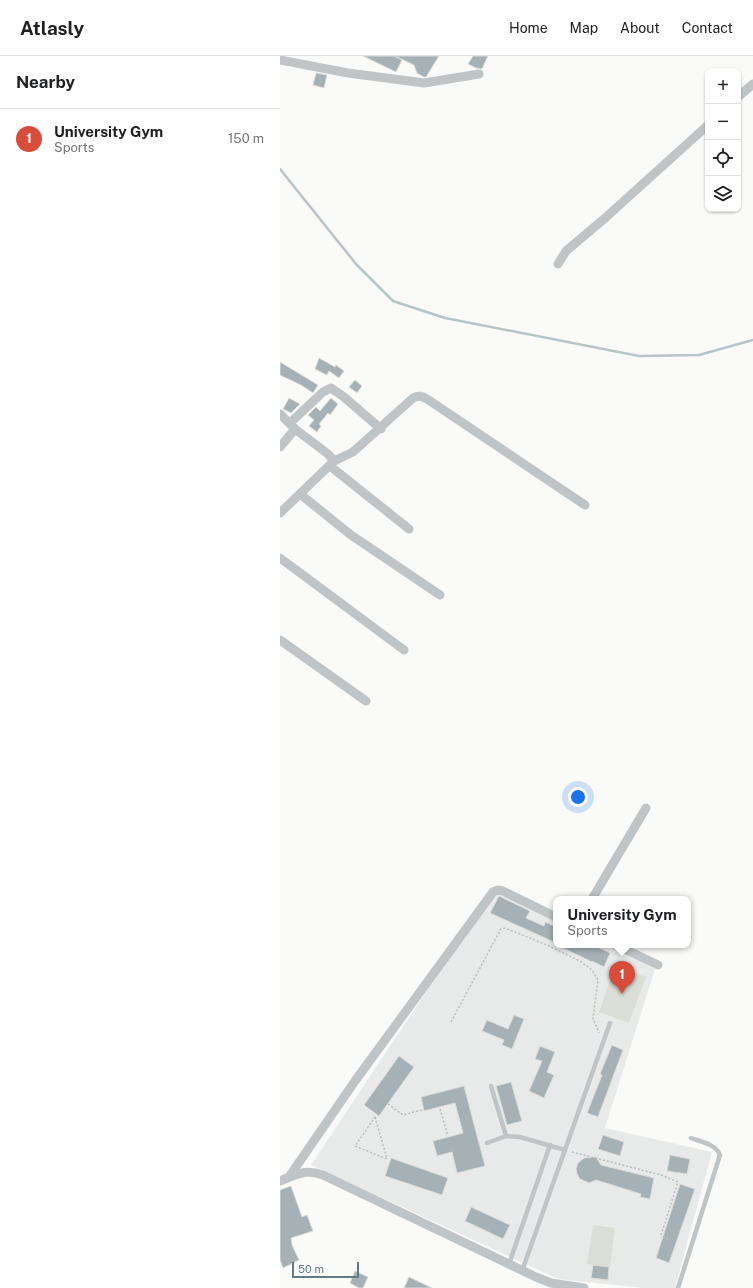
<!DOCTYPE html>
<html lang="en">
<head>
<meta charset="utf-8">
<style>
	body { margin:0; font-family:"Public Sans",sans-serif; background:#f6f6f6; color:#202124 }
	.controls { position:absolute; right:12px; top:12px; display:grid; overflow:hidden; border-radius:8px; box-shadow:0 1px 3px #0004 }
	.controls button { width:36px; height:36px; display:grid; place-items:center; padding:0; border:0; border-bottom:1px solid #e0e0e0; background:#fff; color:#202124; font:20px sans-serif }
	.scale { position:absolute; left:12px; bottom:10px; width:67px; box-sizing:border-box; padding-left:4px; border:2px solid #667981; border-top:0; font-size:11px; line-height:14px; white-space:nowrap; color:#667981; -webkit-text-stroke:3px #fff; paint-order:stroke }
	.you { position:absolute; left:298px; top:741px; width:14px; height:14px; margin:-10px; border:3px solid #fff; border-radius:50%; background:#1a73e8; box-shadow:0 0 0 6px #1a73e833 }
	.badge { display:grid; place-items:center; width:26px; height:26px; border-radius:50%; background:#d74c3b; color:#fff; font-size:13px; font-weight:700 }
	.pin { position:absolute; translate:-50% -33px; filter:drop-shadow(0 1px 2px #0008) }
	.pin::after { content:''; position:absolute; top:21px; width:14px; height:12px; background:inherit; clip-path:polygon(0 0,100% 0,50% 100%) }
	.popup { position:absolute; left:273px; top:840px; width:138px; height:52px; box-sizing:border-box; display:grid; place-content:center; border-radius:8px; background:#fff; filter:drop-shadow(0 1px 3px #0005); font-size:13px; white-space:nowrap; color:#757577 }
	.popup b { font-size:15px; color:#202124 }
	.popup::after { content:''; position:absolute; left:50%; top:100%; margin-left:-8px; border:8px solid transparent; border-top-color:#fff }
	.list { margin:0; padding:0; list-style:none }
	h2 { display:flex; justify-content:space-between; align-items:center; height:52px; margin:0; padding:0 16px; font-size:17px }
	h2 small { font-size:13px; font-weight:400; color:#757577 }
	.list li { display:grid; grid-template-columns:26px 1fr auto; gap:12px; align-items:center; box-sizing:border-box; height:60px; padding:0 16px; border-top:1px solid #e0e0e0 }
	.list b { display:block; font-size:15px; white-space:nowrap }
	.list p { margin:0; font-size:13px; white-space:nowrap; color:#757577 }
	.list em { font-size:13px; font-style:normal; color:#757577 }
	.icon { flex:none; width:22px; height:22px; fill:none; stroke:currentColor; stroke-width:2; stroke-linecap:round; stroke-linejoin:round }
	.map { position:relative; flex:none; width:473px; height:1232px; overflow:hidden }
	header { display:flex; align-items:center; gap:24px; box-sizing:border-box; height:56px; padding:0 20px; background:#fff; border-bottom:1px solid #e0e0e0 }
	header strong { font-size:19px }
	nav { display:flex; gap:22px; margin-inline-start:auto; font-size:14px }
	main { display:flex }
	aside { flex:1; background:#fff }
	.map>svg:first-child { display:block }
	.built { fill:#e8eae9 }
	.green { fill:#dbded7 }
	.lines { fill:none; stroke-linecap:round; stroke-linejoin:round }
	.stream { stroke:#b8c5c8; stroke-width:2.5 }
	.building { fill:#a6b1b5; stroke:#dcdcda }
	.path { stroke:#babec0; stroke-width:1.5; stroke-dasharray:2 2; stroke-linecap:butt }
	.service { stroke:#bfc5c7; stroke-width:4.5 }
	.minor { stroke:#bfc5c7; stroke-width:9 }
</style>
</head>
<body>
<header>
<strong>Atlasly</strong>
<nav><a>Home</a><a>Map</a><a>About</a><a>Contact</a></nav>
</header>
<main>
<aside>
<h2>Nearby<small></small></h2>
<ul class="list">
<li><span class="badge">1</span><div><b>University Gym</b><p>Sports</p></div><em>150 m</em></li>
</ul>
</aside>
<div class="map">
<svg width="473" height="1232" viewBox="0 0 473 1232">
	<rect width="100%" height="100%" fill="#fafaf8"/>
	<polygon class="built" points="216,836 276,865 276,889 326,889 375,913 325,1072 432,1096 395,1232 364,1232 278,1223 31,1109 152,927"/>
	<g class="green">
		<polygon points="335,910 366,921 349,967 319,956"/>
		<polygon points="313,1169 335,1172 330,1211 307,1208"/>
	</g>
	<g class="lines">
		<polyline class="stream" points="0,113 76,208 113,245 165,262 359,300 419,299 473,284"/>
	</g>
	<g class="building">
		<polygon points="83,0 114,0 122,4 116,16"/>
		<polygon points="115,0 159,0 146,21 144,21 137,17 134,9"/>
		<polygon points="193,0 208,0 202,13 196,12 188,8"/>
		<polygon points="36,17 47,19 44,32 33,29"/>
		<polygon points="39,302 55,311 56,309 64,315 59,322 49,315 47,319 35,313"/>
		<polygon points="0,306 38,329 33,337 21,329 0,319"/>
		<polygon points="75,324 82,330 77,337 69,331"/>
		<polygon points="9,342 20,348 11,357 3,353"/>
		<polygon points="51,342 58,348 50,359 48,357 39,368 41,370 37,376 29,370 34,364 28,359 36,351 40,355"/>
		<polygon points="219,840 250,855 246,862 264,870 265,866 276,871 276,887 210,857"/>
		<polygon points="277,889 313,889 330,897 324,911 312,905 312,906"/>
		<polygon points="234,959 244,963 232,993 222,989 224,984 202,975 207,964 228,973"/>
		<polygon points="332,989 343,994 318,1061 307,1057 322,1019 320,1018"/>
		<polygon points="260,990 275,996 267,1016 274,1019 264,1042 249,1035 262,1005 255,1003"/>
		<polygon points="119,1000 134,1011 99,1060 84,1049"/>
		<polygon points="231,1026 242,1065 227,1069 216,1030"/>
		<polygon points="184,1030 205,1110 177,1117 172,1096 157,1100 153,1085 183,1077 175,1047 144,1055 141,1041"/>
		<polygon points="323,1079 344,1086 340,1100 318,1093"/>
		<polygon points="390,1099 410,1103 407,1118 387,1115"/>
		<polygon points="316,1101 321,1109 374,1122 370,1143 360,1141 361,1138 316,1124 309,1127 300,1123 297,1118 296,1113 298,1107 304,1102"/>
		<polygon points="111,1102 168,1122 162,1139 105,1120"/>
		<polygon points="400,1128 415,1133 389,1207 376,1202"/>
		<polygon points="11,1130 22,1161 27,1159 33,1175 11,1182 12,1189 19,1204 3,1212 0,1204 0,1134"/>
		<polygon points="191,1151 230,1169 223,1183 185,1165"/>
		<polygon points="313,1209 329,1211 328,1224 311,1222"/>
		<polygon points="75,1215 88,1221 83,1232 79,1232 70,1227"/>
		<polygon points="129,1221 152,1232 124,1232"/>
	</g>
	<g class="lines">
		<g class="path">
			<polyline points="171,966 216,882 221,873 225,872 267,889 300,905 312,914 318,924 313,962 319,977"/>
			<polyline points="108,1048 123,1059 142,1054"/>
			<polyline points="160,1053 168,1080"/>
			<polygon points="95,1061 107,1103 75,1090"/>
			<polyline points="292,1096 381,1119 398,1126 381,1179 389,1184"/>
		</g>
		<g class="service">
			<polyline points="211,1030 226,1080"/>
			<polyline points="207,1087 226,1080 240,1081 285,1094"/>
			<polyline points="229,1208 270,1089"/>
			<polyline points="242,1215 330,967"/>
			<path d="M398,1232L440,1099C436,1088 421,1086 411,1082"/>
		</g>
		<g class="minor">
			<polyline points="0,4 68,17 144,27 199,18"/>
			<polyline points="458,41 473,28"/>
			<polyline points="278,208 286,195 324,163 428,69"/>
			<polyline points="0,358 15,373 48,398 54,405 0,457"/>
			<polyline points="10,367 43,336 51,332 64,341 101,373"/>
			<polyline points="0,391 15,373"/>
			<path d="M54,405L73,396L133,342C139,339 142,340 147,343L305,449"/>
			<polyline points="50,410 129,473"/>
			<polyline points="20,438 71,479 160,539"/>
			<polyline points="0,502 124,594"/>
			<polyline points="0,584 86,645"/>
			<polyline points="312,843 366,752"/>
			<polyline points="336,889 378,909"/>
			<polyline points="9,1121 75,1025 213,836 218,834 223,835 276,861"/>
			<path d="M0,1125C17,1118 24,1113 43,1119L256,1221L271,1227L304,1232"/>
		</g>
	</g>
</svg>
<div class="controls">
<button>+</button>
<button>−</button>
<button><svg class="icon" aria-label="locate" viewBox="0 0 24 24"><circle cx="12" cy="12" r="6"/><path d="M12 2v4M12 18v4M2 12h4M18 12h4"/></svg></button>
<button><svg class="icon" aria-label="layers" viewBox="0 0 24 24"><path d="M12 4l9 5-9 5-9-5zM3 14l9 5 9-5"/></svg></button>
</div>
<div class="scale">50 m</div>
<div class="you"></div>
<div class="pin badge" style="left:342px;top:938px">1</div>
<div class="popup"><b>University Gym</b>Sports</div>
</div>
</main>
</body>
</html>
